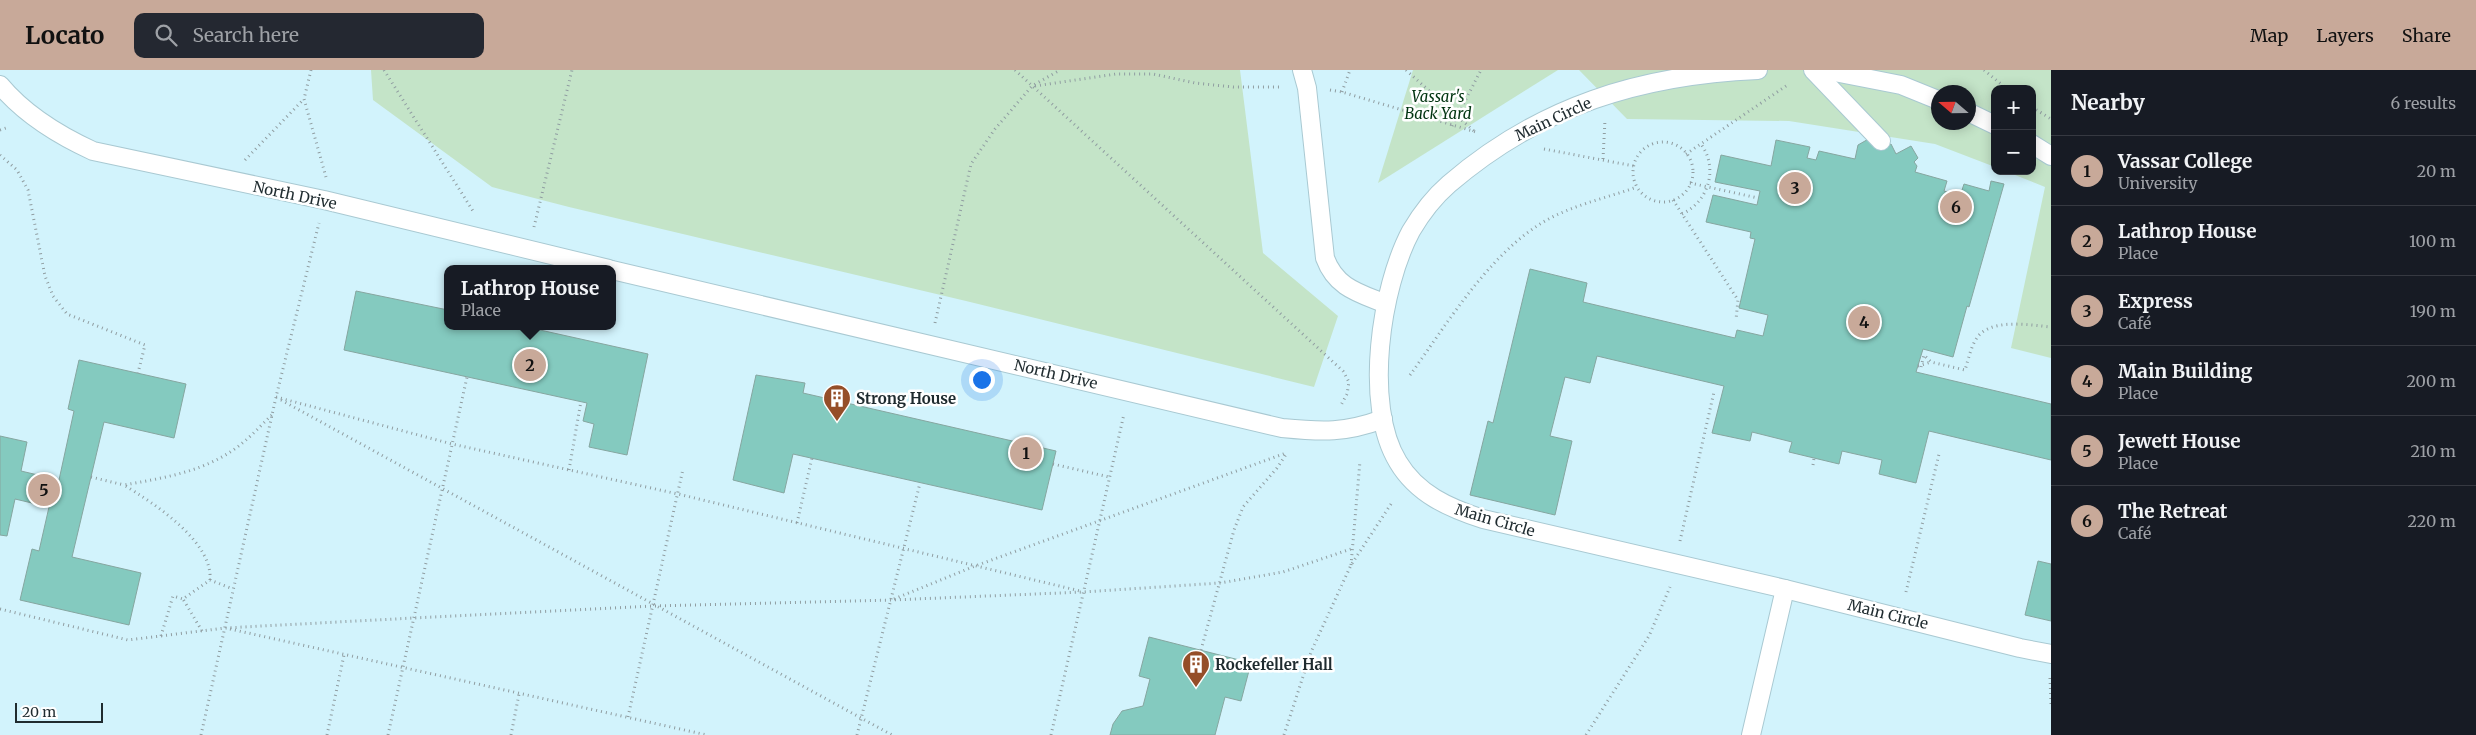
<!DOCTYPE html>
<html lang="en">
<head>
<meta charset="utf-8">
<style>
	body { margin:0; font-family:Merriweather,serif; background:#242831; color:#f1f3f6 }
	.controls { position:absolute; right:15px; top:15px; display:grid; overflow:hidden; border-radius:10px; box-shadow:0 2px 12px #0003 }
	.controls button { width:45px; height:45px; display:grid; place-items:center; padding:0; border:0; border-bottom:1px solid #363941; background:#171b24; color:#f1f3f6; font:25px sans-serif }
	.compass { position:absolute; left:1931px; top:15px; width:45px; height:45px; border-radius:50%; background:#171b24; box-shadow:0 2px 12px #0003; rotate:290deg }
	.scale { position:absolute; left:15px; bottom:12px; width:88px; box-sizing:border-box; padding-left:5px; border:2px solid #1f2b2f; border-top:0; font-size:14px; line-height:18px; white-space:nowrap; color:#1f2b2f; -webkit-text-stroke:4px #fff; paint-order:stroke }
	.you { position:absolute; left:981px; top:309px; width:18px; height:18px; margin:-12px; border:4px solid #fff; border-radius:50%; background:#1a73e8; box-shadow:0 0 0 8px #1a73e833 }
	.badge { display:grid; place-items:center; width:32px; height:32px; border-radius:50%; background:#c8a999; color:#111; font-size:16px; font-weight:700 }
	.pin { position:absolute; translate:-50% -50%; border:2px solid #fff; box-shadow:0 1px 5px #0006 }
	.popup { position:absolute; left:444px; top:195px; width:172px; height:65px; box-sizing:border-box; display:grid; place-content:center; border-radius:10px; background:#171b24; filter:drop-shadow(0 1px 4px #0005); font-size:16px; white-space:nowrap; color:#9ea1a6 }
	.popup b { font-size:19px; color:#f1f3f6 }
	.popup::after { content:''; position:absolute; left:50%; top:100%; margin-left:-10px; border:10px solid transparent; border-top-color:#171b24 }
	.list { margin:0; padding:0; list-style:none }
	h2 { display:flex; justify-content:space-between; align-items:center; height:65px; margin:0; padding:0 20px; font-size:21px }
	h2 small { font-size:16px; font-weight:400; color:#9ea1a6 }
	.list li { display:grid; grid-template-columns:32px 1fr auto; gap:15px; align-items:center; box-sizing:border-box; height:70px; padding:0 20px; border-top:1px solid #363941 }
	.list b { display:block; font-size:19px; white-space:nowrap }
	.list p { margin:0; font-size:16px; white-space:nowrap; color:#9ea1a6 }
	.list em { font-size:16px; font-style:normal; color:#9ea1a6 }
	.icon { flex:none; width:28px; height:28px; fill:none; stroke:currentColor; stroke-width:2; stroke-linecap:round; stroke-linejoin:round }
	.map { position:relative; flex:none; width:2051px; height:665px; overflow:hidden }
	header { display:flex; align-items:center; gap:30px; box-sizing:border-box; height:70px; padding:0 25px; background:#c8a999; color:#111 }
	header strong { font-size:24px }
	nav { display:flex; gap:28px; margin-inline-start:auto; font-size:18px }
	.search { width:350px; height:45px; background:#242831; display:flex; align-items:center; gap:12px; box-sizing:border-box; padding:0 18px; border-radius:10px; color:#9ea1a6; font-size:19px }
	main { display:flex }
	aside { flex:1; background:#171b24 }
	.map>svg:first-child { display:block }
	.built { fill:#d2f3fc; fill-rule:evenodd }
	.green { fill:#c4e4c8; fill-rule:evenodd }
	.building { fill:#84cabf; stroke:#86a6a0 }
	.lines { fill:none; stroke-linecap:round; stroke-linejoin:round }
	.service-casing { stroke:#a9c9d2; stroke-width:20 }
	.path { stroke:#909da1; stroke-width:3; stroke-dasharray:1 4; stroke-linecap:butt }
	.service { stroke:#fff; stroke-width:18 }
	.labels { text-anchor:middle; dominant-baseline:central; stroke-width:5; stroke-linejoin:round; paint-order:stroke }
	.park-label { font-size:15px; font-style:italic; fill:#003410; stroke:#fff }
	.street-label { font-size:15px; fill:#1f2b2f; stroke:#fff }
	.poi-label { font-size:15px; font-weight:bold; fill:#1f2b2f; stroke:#fff; text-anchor:start }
</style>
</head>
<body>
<header>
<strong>Locato</strong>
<div class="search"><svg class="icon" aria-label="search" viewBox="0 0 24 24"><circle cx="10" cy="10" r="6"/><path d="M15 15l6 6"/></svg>Search here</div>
<nav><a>Map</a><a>Layers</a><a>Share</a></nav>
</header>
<main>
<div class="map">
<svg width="2051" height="665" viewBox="0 0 2051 665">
	<rect width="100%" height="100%" fill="#edfafe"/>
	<path class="built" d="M0,0H2051V665H0ZM1995,19H2032V101H1995ZM1938,22H1968V52H1938ZM448,199H612V256H448Z"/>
	<g class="green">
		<polygon points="371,0 1240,0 1263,183 1338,246 1314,317 966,231 569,137 492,117 373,30"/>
		<polygon points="1413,0 1558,0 1378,113"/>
		<path d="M1579,0H2051V288L2011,278L2045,117L2005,101H2032V19H1995V97L1935,74L1789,51L1627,49ZM1938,22H1968V52H1938Z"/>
	</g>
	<g class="building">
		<polygon points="1872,67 1879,80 1891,74 1896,84 1911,76 1918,88 1914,92 1917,96 1915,102 1947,111 1944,121 1960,126 1964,114 1989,121 1991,111 2004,114 1969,237 1967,236 1953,287 1923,279 1916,302 2051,334 2051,390 1929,361 1916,413 1879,404 1882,390 1842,381 1839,394 1789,382 1792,372 1752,362 1750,371 1712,363 1724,316 1597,286 1590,313 1565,307 1550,366 1572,371 1555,445 1470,425 1488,351 1493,353 1530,199 1587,213 1583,232 1735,268 1737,260 1763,266 1768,245 1739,238 1755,169 1750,168 1751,162 1706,152 1713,125 1757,135 1760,121 1715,112 1721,85 1771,96 1776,70 1810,77 1807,88 1816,90 1819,81 1855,89 1858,75"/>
		<polygon points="356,221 448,240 448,256 522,256 648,284 627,385 589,377 594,354 583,351 587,333 344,280"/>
		<polygon points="79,290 186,314 174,368 104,352 72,487 141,503 129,555 20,530 32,479 39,481 49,437 15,429 7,466 0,465 0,366 27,372 21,401 59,410 74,341 68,339"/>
		<polygon points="756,305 805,313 803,323 1056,381 1042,440 793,384 784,423 733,410"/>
		<polygon points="2038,491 2051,494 2051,551 2025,545"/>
		<polygon points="1149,567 1251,593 1241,631 1225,627 1215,665 1110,665 1113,654 1122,641 1143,636 1150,609 1139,606"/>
	</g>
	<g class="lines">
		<g class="service-casing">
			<g id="service">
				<path d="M1302,0L1307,18L1325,188C1336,218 1359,223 1386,234"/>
				<path d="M1758,0C1640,5 1540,36 1449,114C1434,127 1421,144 1411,161C1381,217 1363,335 1398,392C1417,424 1449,438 1483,449L1785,519L2020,578L2051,584"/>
				<polyline points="1813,0 1881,71"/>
				<polyline points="1824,0 1901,15 1938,30"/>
				<path d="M0,15C25,45 58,65 93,81L324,130L609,199"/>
				<polyline points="1968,42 1995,55"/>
				<polyline points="2032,74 2051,86"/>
				<path d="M612,200L1282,358C1323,362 1345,363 1383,349"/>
				<polyline points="1751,665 1785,519"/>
			</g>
		</g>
		<g class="path">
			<polyline points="311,0 304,29 326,107"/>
			<polyline points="384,0 473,141"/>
			<polyline points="1015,0 1343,301 1349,312 1347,324 1340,337"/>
			<polyline points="1406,0 1475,62"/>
			<polyline points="1984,0 2007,19"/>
			<polyline points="1035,16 1116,4 1153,4 1195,13 1233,17 1282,17"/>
			<polyline points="1330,20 1342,22 1476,62"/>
			<polyline points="1342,22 1350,0"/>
			<polyline points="2032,37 2051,49"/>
			<polyline points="1452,56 1481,0"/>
			<polyline points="0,60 9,57"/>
			<circle cx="1663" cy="102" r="30"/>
			<polyline points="1544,79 1634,96"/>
			<polyline points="1686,84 1789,14"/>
			<polyline points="0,85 17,100 28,120 45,206 53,226 67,244 145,275 138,303"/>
			<polyline points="1603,89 1605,50"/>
			<polyline points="245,90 303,30"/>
			<polyline points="1690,113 1758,128"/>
			<polyline points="1673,130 1738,230 1736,250"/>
			<path d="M1682,144C1708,132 1719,99 1701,74"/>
			<polyline points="534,157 572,0"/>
			<polyline points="935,253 971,94 995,59 1032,16 1060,0"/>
			<polyline points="1918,296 1931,292"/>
			<path d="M1921,297L1924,285L1931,292L1965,300C1968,291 1970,280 1975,271C1987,247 2029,255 2051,257"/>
			<path d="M1410,305C1450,250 1497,170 1561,143C1586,132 1612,126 1637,117"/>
			<polyline points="276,327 452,374 678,424 1080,521"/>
			<polyline points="281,330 892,665"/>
			<polyline points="1053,394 1109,407"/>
			<polyline points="1813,395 1814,388"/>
			<polyline points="569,400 581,331"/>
			<polyline points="91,407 124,415"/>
			<polyline points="797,453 812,388"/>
			<polyline points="1680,471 1714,322"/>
			<polyline points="1351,495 1360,391"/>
			<path d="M210,510C213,471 153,433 124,415C163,408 203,402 236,378C250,368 261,355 273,344"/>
			<polyline points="1906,522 1939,384"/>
			<polyline points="894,529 975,496 1286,383"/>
			<polyline points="0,539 128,570 225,558 413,548 653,536 891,530 1083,522 1220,513 1283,502 1351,479"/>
			<polyline points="230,559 707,665"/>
			<polyline points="202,561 183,529 210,510 233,519"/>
			<polyline points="161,566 173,526 183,529"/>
			<polyline points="1201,580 1234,460 1243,437 1277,398 1287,383"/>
			<polyline points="2050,608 2051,634"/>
			<polyline points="628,647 683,399"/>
			<polyline points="201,665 276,327 319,153"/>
			<polyline points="327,665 344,585"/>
			<polyline points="388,665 467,307"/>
			<polyline points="511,665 519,624"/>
			<polyline points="857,665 920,413"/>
			<polyline points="1051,665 1124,344"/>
			<polyline points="1284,665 1311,582 1351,495 1393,431"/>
			<polyline points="1586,665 1649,566 1670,517"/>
		</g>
		<use href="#service" class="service"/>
	</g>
	<defs>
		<g id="building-pin" transform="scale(1.4375)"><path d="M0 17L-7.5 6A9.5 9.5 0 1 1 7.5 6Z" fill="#954e28" stroke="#fff"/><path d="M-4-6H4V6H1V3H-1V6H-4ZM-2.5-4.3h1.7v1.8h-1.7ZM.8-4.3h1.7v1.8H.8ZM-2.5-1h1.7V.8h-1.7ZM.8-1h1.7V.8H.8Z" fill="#fff"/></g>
	</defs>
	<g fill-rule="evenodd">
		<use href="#building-pin" x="837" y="328"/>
		<use href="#building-pin" x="1196" y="594"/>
	</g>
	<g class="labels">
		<g class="park-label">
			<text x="1438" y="26">Vassar's<tspan x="1438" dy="17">Back Yard</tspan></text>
		</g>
		<g class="street-label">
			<text transform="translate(1553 49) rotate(-25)">Main Circle</text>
			<text transform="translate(295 125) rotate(12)">North Drive</text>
			<text transform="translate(1056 304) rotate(13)">North Drive</text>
			<text transform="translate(1495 450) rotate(16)">Main Circle</text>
			<text transform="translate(1888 544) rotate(14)">Main Circle</text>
		</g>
		<g class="poi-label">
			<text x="856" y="328">Strong House</text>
			<text x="1215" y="594">Rockefeller Hall</text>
		</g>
	</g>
</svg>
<div class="controls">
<button>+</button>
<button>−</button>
</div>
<svg class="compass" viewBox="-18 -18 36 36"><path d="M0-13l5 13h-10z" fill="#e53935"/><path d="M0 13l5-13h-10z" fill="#9ea1a6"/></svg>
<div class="scale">20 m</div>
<div class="you"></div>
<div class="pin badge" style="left:1026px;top:383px">1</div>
<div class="pin badge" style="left:530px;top:295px">2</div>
<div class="popup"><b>Lathrop House</b>Place</div>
<div class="pin badge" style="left:1795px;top:118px">3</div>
<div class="pin badge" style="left:1864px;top:252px">4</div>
<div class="pin badge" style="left:44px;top:420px">5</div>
<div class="pin badge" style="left:1956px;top:137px">6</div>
</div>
<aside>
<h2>Nearby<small>6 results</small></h2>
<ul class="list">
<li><span class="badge">1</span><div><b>Vassar College</b><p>University</p></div><em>20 m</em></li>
<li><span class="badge">2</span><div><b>Lathrop House</b><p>Place</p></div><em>100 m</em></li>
<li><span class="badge">3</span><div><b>Express</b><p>Café</p></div><em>190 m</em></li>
<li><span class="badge">4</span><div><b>Main Building</b><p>Place</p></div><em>200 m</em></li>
<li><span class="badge">5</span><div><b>Jewett House</b><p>Place</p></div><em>210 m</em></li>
<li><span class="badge">6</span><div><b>The Retreat</b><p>Café</p></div><em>220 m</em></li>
</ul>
</aside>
</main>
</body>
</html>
